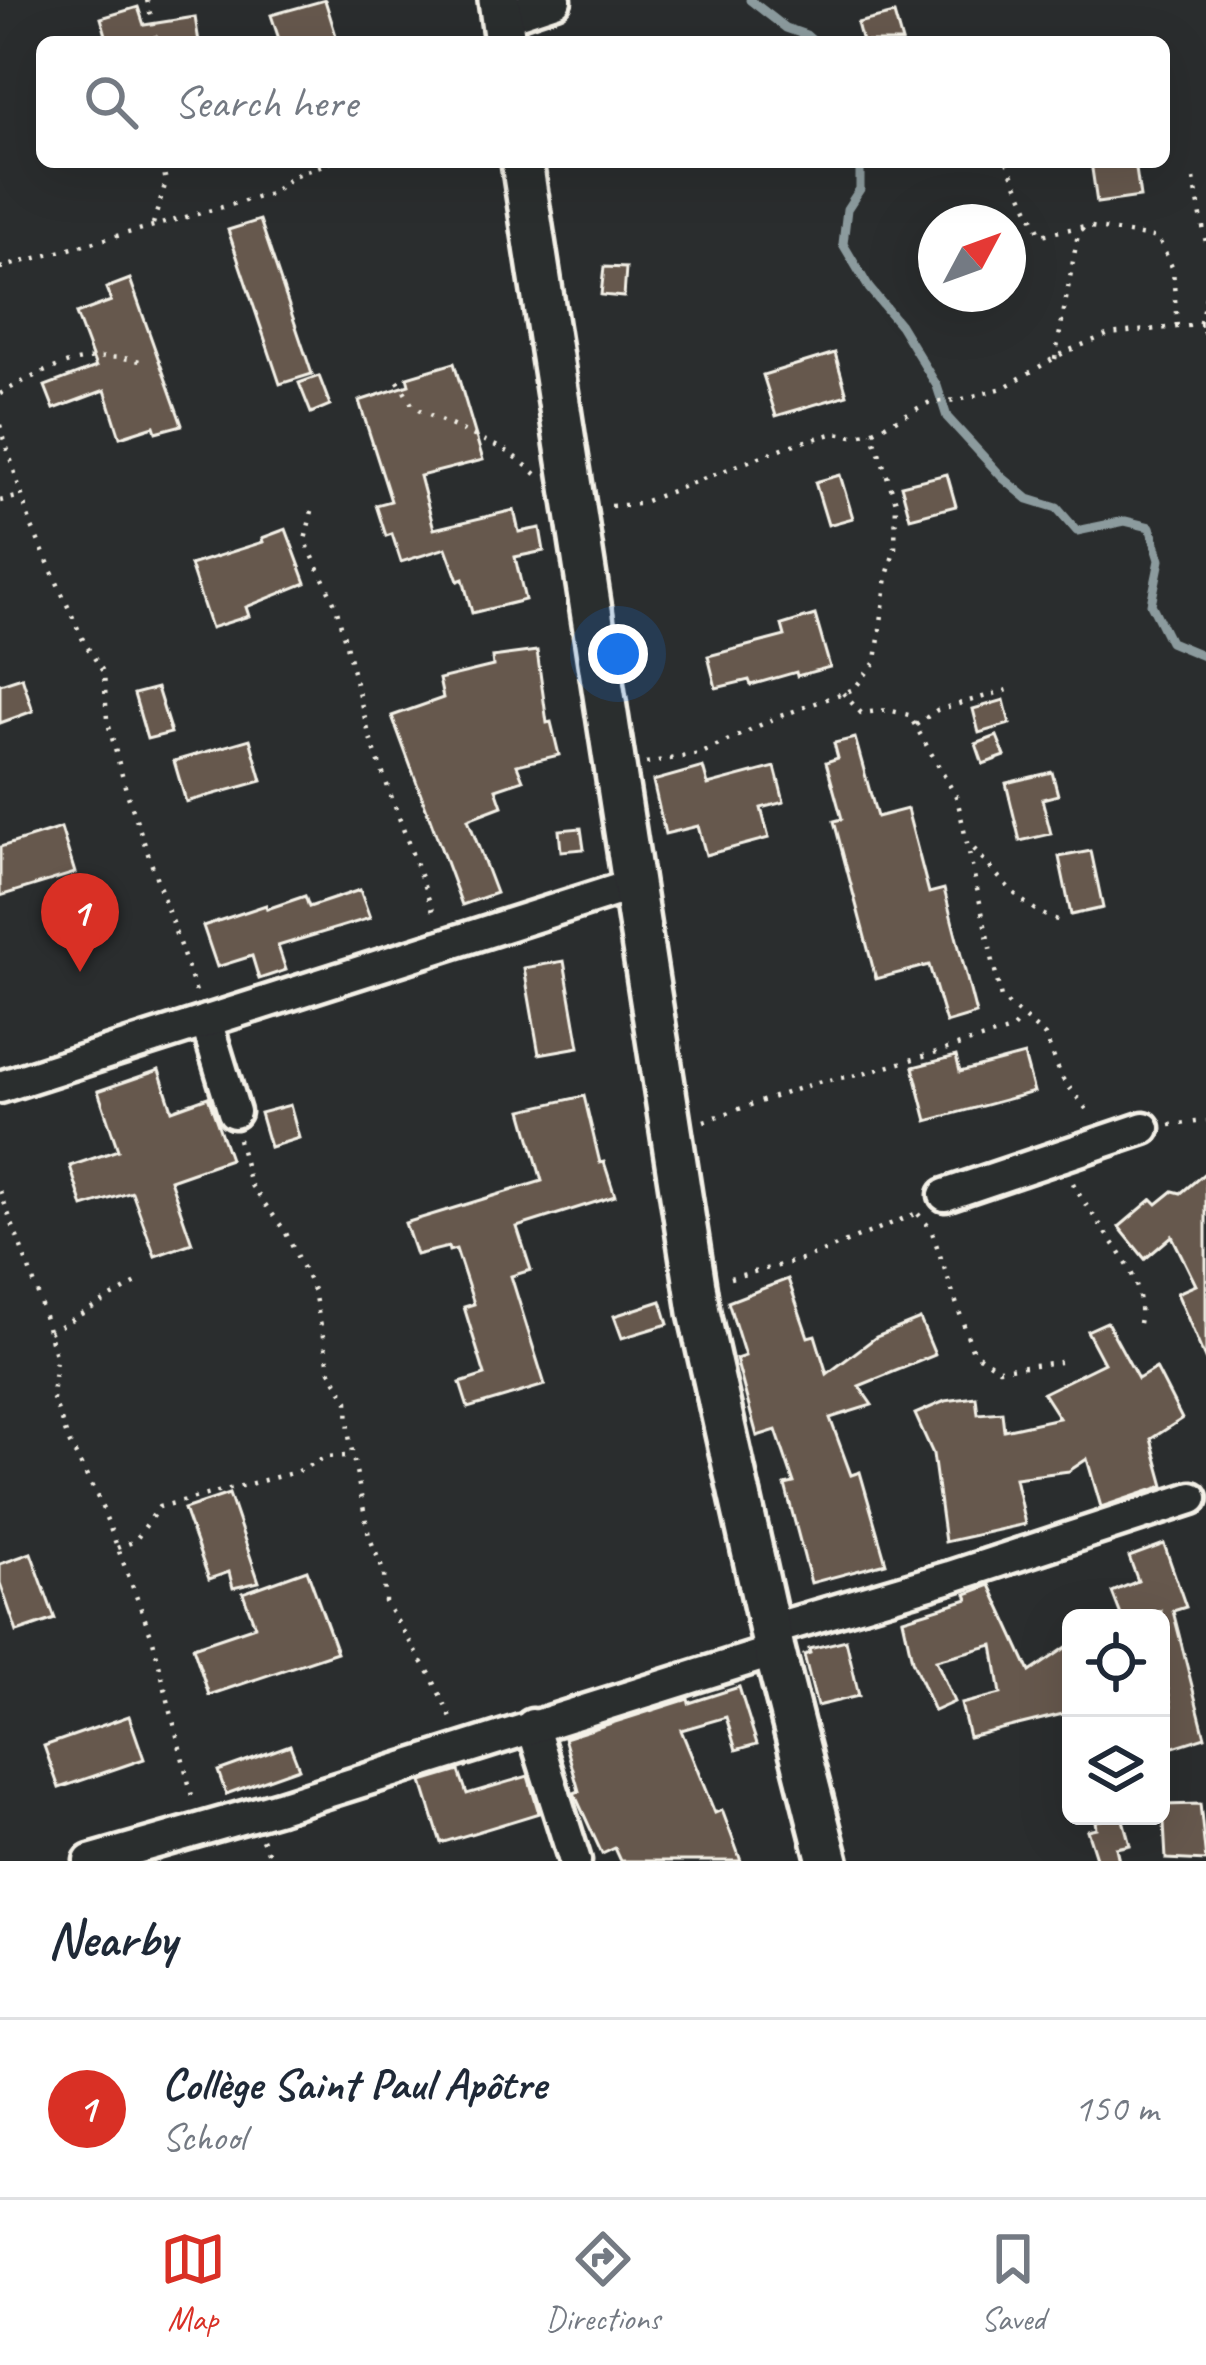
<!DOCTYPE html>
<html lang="en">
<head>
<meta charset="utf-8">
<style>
	body { margin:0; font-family:Caveat,sans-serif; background:#f2f2f3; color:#1f2937 }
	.controls { position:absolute; right:36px; bottom:36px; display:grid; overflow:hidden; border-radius:18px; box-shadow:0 12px 48px #0002 }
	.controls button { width:108px; height:108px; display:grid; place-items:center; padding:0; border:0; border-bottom:3px solid #e0e1e3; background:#fff; color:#1f2937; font:60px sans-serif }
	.compass { position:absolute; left:918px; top:204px; width:108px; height:108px; border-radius:50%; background:#fff; box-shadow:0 12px 48px #0002; rotate:49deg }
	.you { position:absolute; left:618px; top:654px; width:42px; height:42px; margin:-30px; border:9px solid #fff; border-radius:50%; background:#1a73e8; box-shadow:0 0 0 18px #1a73e833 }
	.badge { display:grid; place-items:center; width:78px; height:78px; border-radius:50%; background:#d93025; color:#fff; font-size:39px; font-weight:700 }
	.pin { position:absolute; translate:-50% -99px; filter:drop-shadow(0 3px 6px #0008) }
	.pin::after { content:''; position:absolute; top:63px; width:42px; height:36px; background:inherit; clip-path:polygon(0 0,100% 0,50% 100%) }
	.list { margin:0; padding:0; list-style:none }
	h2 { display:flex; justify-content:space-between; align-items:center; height:156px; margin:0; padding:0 48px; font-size:51px }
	h2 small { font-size:39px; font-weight:400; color:#747a83 }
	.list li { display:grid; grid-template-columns:78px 1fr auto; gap:36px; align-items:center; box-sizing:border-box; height:180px; padding:0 48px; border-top:3px solid #e0e1e3 }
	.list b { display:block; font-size:45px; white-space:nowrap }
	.list p { margin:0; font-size:39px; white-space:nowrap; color:#747a83 }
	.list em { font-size:39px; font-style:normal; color:#747a83 }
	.icon { flex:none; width:66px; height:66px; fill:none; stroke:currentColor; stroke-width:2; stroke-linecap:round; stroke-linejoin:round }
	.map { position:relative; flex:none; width:1206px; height:1861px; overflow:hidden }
	.search { position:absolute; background:#fff; box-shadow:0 12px 48px #0002; left:36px; right:36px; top:36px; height:132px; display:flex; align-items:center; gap:30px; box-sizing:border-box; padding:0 42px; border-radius:18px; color:#747a83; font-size:45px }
	.sheet { height:336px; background:#fff }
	nav { display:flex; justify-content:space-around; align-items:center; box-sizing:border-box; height:168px; border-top:3px solid #e0e1e3; background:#fff; font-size:33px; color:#747a83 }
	nav a { display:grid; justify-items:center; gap:6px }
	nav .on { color:#d93025 }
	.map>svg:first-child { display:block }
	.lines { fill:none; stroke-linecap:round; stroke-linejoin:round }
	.stream { stroke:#8c9b9e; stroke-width:9 }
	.building { fill:#66594d; stroke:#f4f1e8; stroke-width:3 }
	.minor-casing { stroke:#f4f1e8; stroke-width:39 }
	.tertiary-casing { stroke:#f4f1e8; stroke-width:48 }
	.path { stroke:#f4f1e8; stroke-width:4.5; stroke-dasharray:3 9; stroke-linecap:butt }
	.minor { stroke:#2a2d2e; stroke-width:30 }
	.tertiary { stroke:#2a2d2e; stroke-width:39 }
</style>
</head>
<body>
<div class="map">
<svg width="1206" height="1861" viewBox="0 0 1206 1861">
	<rect width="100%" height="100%" fill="#2a2d2e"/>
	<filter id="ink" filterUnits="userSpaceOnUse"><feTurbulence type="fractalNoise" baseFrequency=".00833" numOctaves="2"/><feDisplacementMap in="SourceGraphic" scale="24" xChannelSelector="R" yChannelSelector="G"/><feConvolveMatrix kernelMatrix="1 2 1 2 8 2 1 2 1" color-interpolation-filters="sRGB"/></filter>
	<g filter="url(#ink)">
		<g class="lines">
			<g class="stream">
				<polyline points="750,0 786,28 806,35 814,42"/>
				<polyline points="856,162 860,169 860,189 847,209 843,244 869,288 900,325 937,386 947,417 1003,478 1028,499 1057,508 1077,531 1125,521 1150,527 1160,560 1151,604 1170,642 1206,657"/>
			</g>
		</g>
		<g class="building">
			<polygon points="325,0 338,42 280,42 271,15"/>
			<polygon points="138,7 144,25 195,17 199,42 108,42 101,18"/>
			<polygon points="894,14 902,42 862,42 857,23"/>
			<polygon points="1091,162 1135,162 1140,197 1097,203"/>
			<polygon points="260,220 312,374 280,384 228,230"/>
			<polygon points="604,267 626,268 624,297 601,295"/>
			<polygon points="130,279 182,425 156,432 154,426 120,437 105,390 54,409 45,386 96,367 76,314 111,301 106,288"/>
			<polygon points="835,353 847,395 776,416 763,375"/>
			<polygon points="454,363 483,460 420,476 434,529 514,510 519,532 540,528 544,551 515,557 525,600 472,613 463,579 458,581 446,548 401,562 392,534 386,536 376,505 391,501 359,401 409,385 407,377"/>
			<polygon points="319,376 330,405 311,413 299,383"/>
			<polygon points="947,474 956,506 910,518 901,485"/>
			<polygon points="840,475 853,518 828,525 815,482"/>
			<polygon points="286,529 306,583 246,607 249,616 211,628 190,565 263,542 262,538"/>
			<polygon points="815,615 830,667 797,676 796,672 751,685 749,680 716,688 708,656 785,636 782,625"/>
			<polygon points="537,651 547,723 551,722 559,755 517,765 523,780 496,789 502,806 468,819 496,893 462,905 392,716 443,698 439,679 493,666 492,657"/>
			<polygon points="22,677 33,711 0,723 0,684"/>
			<polygon points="157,688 171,733 147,739 134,694"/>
			<polygon points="1004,700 1010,724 979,733 973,709"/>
			<polygon points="997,736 1005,756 983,764 976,744"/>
			<polygon points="855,738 877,817 907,809 929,893 944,889 976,1014 946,1023 929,965 876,979 834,821 842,819 826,762 838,758 834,743"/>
			<polygon points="250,739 262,781 186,802 174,761"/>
			<polygon points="703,767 708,785 775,767 784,802 761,808 769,838 706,855 698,826 665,834 653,781"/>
			<polygon points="1052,772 1058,795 1042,799 1051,834 1020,841 1006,783"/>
			<polygon points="61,828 75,873 0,896 0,847"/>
			<polygon points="581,828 584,849 561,851 559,830"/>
			<polygon points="1091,851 1103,908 1071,915 1059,857"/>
			<polygon points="360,890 370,918 278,946 286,970 259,979 252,956 217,967 203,926 266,905 267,909 305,896 309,907"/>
			<polygon points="564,961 579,1047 539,1054 524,968"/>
			<polygon points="1024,1055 1034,1092 927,1121 913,1067 956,1056 960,1072"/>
			<polygon points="159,1070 172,1110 208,1097 230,1159 170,1180 192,1243 155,1256 132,1192 83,1207 70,1166 118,1150 98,1091"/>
			<polygon points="584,1096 600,1163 604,1162 615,1196 517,1227 531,1270 511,1276 545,1385 468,1408 460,1383 485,1375 464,1307 474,1304 456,1249 449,1251 448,1247 416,1255 405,1223 542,1181 522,1110"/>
			<polygon points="290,1105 299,1138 270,1147 260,1113"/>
			<polygon points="1206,1172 1206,1361 1177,1293 1196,1285 1172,1236 1145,1259 1119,1227 1152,1199 1157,1204 1173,1191 1181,1193"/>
			<polygon points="788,1279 808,1337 815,1335 827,1374 876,1337 920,1319 935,1355 859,1386 872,1405 830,1418 851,1475 860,1472 886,1563 811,1583 785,1485 794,1483 776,1430 757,1436 736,1359 745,1356 728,1302"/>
			<polygon points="661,1301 668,1324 622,1338 614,1316"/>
			<polygon points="1107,1322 1138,1379 1156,1368 1182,1419 1151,1439 1164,1486 1101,1507 1087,1459 1069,1471 1015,1478 1025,1524 945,1542 933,1454 915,1414 945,1401 976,1397 978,1414 1002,1412 1004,1430 1059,1418 1043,1393 1104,1363 1087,1331"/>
			<polygon points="229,1494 259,1582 233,1588 229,1572 209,1579 184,1509"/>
			<polygon points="1164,1544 1186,1607 1173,1611 1205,1737 1161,1751 1161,1710 1171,1706 1161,1653 1161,1611 1142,1618 1122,1618 1112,1592 1138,1581 1129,1557"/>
			<polygon points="31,1553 55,1619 17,1632 0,1583 0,1564"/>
			<polygon points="307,1570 337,1652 209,1695 193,1647 255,1626 243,1593"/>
			<polygon points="990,1585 1030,1672 1071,1644 1071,1712 969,1737 961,1704 1001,1694 993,1645 936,1660 954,1702 934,1711 912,1660 903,1619 968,1599 966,1594"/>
			<polygon points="846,1640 859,1696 817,1706 804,1655 810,1653 809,1649"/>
			<polygon points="739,1687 757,1744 736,1750 726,1717 681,1730 715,1813 722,1810 741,1861 621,1861 615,1848 602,1854 574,1793 579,1791 564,1738 688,1699 689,1703"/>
			<polygon points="129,1716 144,1759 59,1788 44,1746"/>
			<polygon points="290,1745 299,1768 226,1794 218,1771"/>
			<polygon points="459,1771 467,1794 528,1776 539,1813 441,1843 422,1782"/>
			<polygon points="1200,1804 1206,1861 1166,1859 1163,1805"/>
			<polygon points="1122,1816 1130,1845 1116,1848 1119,1861 1097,1861 1087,1830 1096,1828 1095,1821"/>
		</g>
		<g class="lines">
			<g class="minor-casing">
				<g id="minor">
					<polyline points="501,18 555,0"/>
					<polyline points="206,1021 234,1112"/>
					<polyline points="0,1087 636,884"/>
					<polyline points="945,1195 1144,1128"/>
					<polyline points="770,1630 950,1577 1192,1498"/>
					<polyline points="532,1725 575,1861"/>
					<polyline points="90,1861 279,1807 775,1651"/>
				</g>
			</g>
			<g class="tertiary-casing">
				<g id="tertiary">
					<polyline points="499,0 505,42"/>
					<polyline points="522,162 699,1312 774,1649 828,1861"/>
				</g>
			</g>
			<g class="path">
				<polyline points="147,0 157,42"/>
				<polyline points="450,40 450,42"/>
				<polyline points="1007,162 1041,235 1085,226 1158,238 1173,269 1177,328"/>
				<polyline points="1194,179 1206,243"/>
				<polyline points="153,224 166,182 162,162"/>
				<polyline points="0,268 270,194 293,176 331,162"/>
				<polyline points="1206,297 1199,326 1206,335"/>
				<polyline points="1055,359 1078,234 1085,226"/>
				<polyline points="398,381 414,408 511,453 536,474"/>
				<path d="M0,394C46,368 90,348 144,362"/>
				<polyline points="0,425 31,525 84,642 104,673 107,719 126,790 197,995"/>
				<polyline points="0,501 21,496"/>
				<polyline points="611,506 638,504 788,446 835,433 853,436 872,432 930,402 959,400 1003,388 1065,352 1109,334 1206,324"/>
				<polyline points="312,511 305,540 336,606 370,738 436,919"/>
				<polyline points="843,693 861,713 888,710 909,715 957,798 1001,998 1045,1036 1062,1078 1091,1115"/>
				<polyline points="916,725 937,710 1008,690"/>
				<polyline points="646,763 700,754 775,718 854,689 876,661 887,576 895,548 896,502 872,432"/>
				<path d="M974,849C998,875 1023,911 1058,920"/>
				<polyline points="704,1121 818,1082 863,1074 1011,1030 1021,1019"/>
				<polyline points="1170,1125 1206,1121"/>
				<polyline points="238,1139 250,1184 285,1231 314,1292 330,1371 348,1401 349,1436 369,1536 384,1573 385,1602 430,1674 452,1720"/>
				<path d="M1073,1183C1096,1230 1152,1271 1138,1328"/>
				<polyline points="0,1191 37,1291 56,1359 52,1396 69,1442 100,1502 153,1640 194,1804"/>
				<polyline points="918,1214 931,1229 973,1352 999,1369 1060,1362"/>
				<polyline points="730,1278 805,1259 922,1211"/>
				<polyline points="49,1332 140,1281"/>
				<polyline points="117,1548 135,1541 159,1507 296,1472 325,1457 345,1456 353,1461"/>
				<polyline points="262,1839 272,1861"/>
			</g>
			<use href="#minor" class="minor"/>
			<use href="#tertiary" class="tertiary"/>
		</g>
	</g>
</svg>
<div class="controls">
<button><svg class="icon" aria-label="locate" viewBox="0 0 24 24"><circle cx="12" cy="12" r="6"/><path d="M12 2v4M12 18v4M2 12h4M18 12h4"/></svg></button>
<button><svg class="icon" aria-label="layers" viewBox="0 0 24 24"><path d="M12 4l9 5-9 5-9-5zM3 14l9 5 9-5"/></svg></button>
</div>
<svg class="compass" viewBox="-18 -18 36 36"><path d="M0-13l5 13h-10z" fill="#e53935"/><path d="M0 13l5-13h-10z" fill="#747a83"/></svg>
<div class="you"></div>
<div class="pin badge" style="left:80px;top:972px">1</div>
<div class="search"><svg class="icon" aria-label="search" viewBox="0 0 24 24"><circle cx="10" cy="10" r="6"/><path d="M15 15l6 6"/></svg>Search here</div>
</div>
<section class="sheet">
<h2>Nearby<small></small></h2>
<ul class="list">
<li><span class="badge">1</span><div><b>Collège Saint Paul Apôtre</b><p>School</p></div><em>150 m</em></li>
</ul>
</section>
<nav>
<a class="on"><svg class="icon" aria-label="map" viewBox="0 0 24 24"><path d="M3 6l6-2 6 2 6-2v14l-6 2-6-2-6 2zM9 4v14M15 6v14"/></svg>Map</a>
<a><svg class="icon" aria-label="directions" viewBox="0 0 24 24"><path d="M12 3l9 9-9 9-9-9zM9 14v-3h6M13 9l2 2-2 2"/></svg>Directions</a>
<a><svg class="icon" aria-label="saved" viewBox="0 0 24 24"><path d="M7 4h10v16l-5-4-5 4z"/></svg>Saved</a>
</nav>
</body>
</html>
